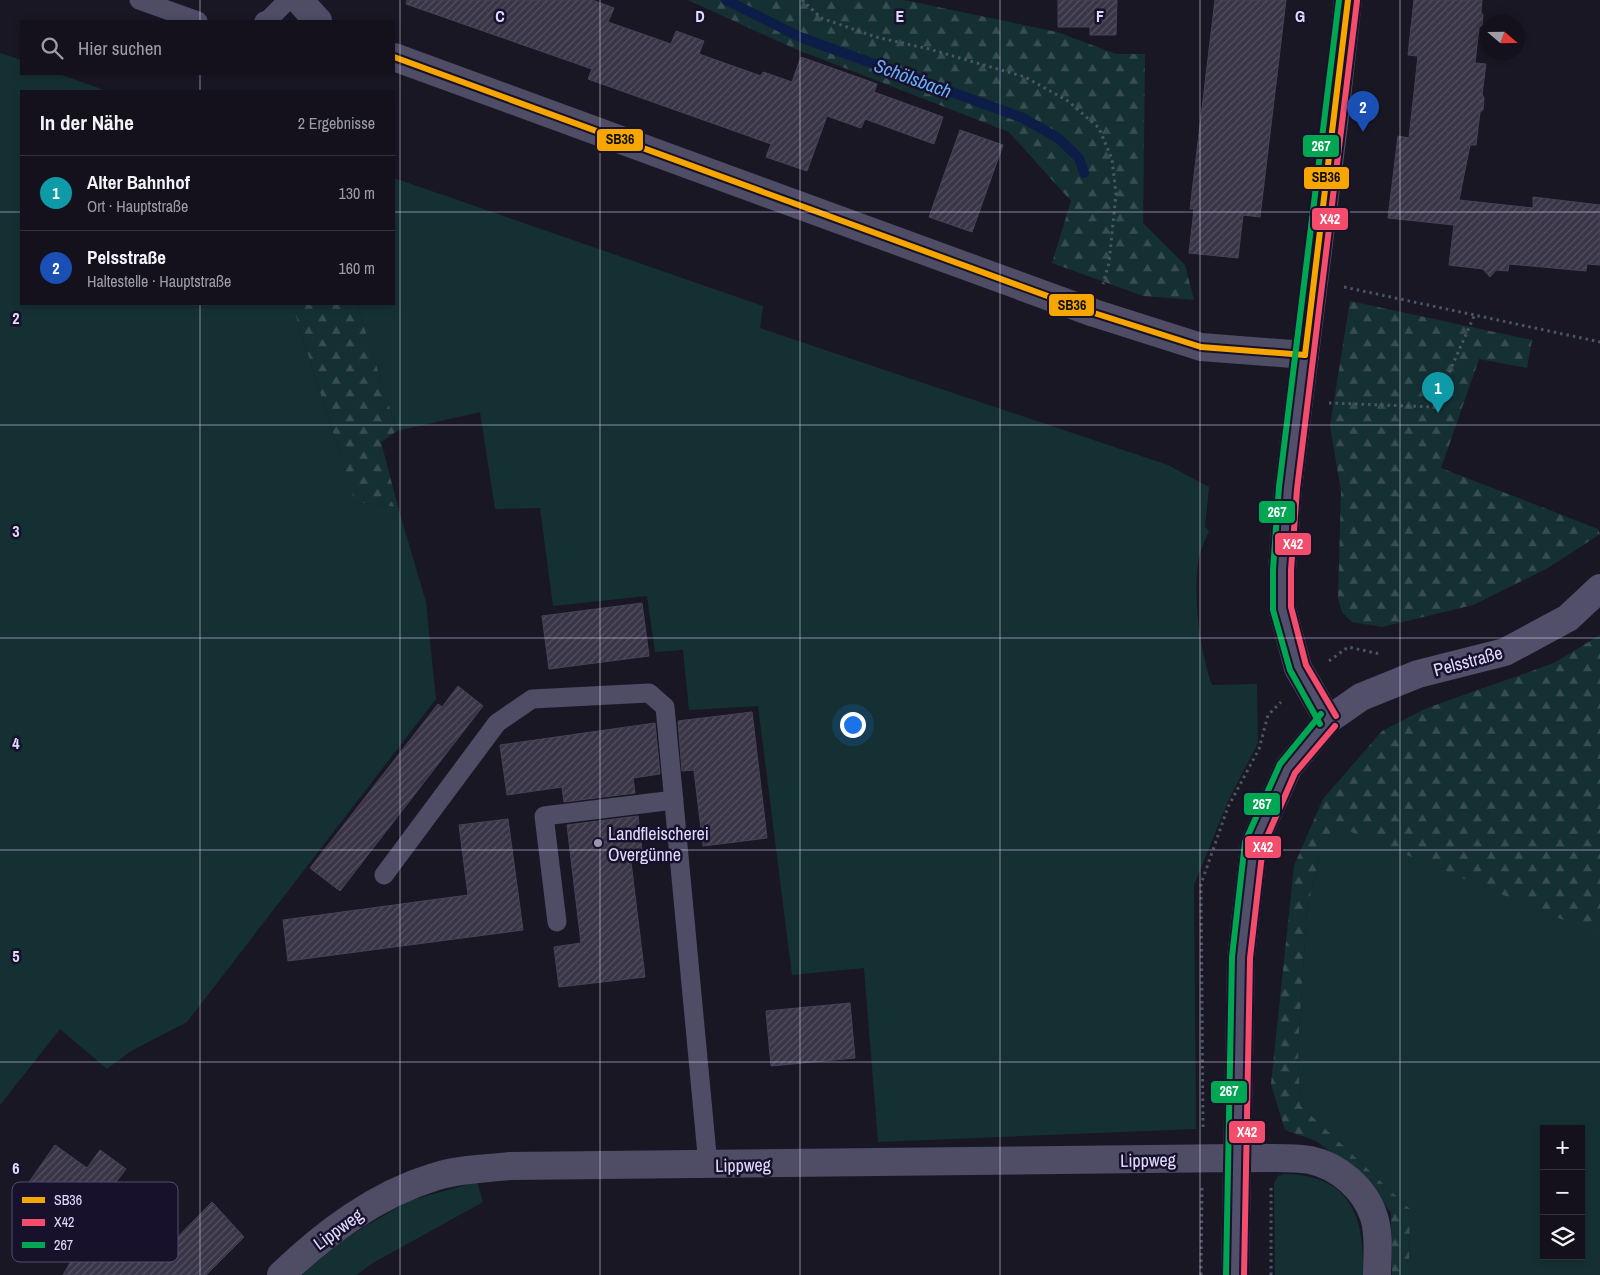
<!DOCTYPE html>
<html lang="de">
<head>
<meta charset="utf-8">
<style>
	body { margin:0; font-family:"Archivo Narrow",sans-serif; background:#211f29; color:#f1f3f6 }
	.controls { position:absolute; right:15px; bottom:15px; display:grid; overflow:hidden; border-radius:0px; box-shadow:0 2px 8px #0003 }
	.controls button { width:45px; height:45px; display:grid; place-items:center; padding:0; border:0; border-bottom:1px solid #33313b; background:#14111c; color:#f1f3f6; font:25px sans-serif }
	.compass { position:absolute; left:1480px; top:15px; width:45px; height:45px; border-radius:50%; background:#14111c; box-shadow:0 2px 8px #0003; rotate:110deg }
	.you { position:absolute; left:852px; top:724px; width:18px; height:18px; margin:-12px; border:4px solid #fff; border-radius:50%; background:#1a73e8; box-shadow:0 0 0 8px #1a73e833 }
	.badge { display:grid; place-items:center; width:32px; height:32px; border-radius:50%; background:#db2777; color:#fff; font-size:16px; font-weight:700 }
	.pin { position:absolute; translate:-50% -41px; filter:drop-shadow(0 1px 2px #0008) }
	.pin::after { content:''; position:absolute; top:26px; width:18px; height:15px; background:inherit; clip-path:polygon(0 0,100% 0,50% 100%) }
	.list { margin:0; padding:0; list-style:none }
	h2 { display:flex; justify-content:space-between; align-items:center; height:65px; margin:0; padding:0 20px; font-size:21px }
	h2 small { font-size:16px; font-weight:400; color:#9d9da3 }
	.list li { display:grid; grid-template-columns:32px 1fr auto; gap:15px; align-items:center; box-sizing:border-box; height:75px; padding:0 20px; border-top:1px solid #33313b }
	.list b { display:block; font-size:19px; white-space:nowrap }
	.list p { margin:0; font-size:16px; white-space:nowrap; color:#9d9da3 }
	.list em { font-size:16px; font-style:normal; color:#9d9da3 }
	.icon { flex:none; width:28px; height:28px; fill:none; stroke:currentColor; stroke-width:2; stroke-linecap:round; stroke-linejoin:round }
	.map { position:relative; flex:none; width:1600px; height:1275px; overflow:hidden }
	.search { position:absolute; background:#14111c; box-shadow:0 2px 8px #0003; left:20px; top:20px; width:375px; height:55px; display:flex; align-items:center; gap:12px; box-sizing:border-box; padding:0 18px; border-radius:0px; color:#9d9da3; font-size:19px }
	.panel { position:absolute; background:#14111c; box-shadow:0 2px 8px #0003; left:20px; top:90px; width:375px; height:215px; border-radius:0px }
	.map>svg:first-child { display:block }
	.grass { fill:#153033; fill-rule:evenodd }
	.forest { fill:url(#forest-firs) }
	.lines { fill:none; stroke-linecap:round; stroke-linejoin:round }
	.stream { stroke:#0c1d47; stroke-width:10 }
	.building { fill:url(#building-hatch); stroke:#474258 }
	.path { stroke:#4a5666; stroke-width:3; stroke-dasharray:2.5 4; stroke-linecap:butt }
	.lane { stroke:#4f4c66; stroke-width:19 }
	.street { stroke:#4f4c66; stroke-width:28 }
	.secondary { stroke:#524f6b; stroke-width:28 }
	.bus-1-casing { stroke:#17112b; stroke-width:10 }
	.bus-2-casing { stroke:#17112b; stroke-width:10 }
	.bus-3-casing { stroke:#17112b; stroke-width:10 }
	.bus-1 { stroke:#f7a600; stroke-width:6 }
	.bus-2 { stroke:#f44d6c; stroke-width:6 }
	.bus-3 { stroke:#00a651; stroke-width:6 }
	.grid { fill:none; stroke:#e1daff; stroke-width:1; stroke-opacity:0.55 }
	.poi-dot { fill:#9b96b3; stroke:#17112b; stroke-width:2 }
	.labels { text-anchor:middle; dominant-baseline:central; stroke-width:5; stroke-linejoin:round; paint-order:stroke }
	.street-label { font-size:18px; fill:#e1daff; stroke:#17112b }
	.poi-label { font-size:18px; fill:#e1daff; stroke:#17112b; text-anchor:start }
	.water-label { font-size:19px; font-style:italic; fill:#68b0ff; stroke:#17112b }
	.key { fill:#17112b; stroke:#544d6b; stroke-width:1 }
	.key-label { font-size:14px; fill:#e1daff }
	.grid-label { font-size:16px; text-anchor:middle; font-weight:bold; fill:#e1daff; stroke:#17112b; stroke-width:5; stroke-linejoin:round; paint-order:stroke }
	.line-badge { stroke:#17112b; stroke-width:2 }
	.badge-label { font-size:14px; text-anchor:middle; font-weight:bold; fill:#fff }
	.pale-badge-label { font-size:14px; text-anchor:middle; font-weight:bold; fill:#111 }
</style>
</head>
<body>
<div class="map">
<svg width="1600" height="1275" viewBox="0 0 1600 1275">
	<defs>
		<pattern id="forest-firs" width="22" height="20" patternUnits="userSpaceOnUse" patternTransform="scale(1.25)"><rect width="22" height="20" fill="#153033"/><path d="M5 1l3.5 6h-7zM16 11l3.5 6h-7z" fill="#374d52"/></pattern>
		<pattern id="building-hatch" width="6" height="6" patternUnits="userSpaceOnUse" patternTransform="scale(1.25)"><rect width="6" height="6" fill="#393546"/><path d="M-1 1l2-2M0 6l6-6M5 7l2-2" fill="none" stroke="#555262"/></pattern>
	</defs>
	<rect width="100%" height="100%" fill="#1a1725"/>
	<g class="grass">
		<polygon points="0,53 21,60 21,74 59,74 107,91 21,91 21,304 292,304 355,502 398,507 426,602 436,699 187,1022 131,1051 107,1069 60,1029 0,1105"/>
		<path d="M394,178L763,306L760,328L1168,465L1209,487L1205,527L1209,531C1205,541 1199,552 1198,563C1193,600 1200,651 1212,685L1257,684L1258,743L1229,799L1194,885L1196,1129L878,1142L864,968L792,975L758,706L689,710L683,650L655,652L647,596L553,606L540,508L495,509L480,412L397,431L357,304H394Z"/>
		<path d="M1337,825L1585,929H1600V1275H1409L1410,1209L1300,1105L1298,1047L1307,909L1322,845ZM1544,1129H1581V1256H1544Z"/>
		<path d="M1284,1174C1352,1175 1364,1217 1363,1275H1275L1274,1183L1278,1176Z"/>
		<polygon points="477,1182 483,1202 371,1264 357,1275 302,1275 341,1241 408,1201"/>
	</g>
	<g class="forest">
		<polygon points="688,0 904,0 1057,32 1116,54 1145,54 1143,223 1185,265 1194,300 1143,296 1052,263 1071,201 1009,132 793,48"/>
		<polygon points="1350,301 1532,340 1527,368 1479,359 1441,468 1598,529 1600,534 1548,568 1473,605 1382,627 1352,622 1342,612 1338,598 1341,491 1330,426"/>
		<polygon points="292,304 357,304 397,431 381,442 398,507 355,502"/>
		<polygon points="1600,635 1600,929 1585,929 1337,826 1322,845 1307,909 1298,1047 1300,1105 1410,1209 1409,1275 1392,1275 1391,1212 1350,1165 1314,1140 1285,1130 1271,1084 1294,866 1323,799 1382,731 1427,708 1554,663"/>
	</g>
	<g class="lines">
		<polyline class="stream" points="726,0 800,37 1023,118 1058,138 1079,158 1084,173"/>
	</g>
	<g class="building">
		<polygon points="407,0 592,0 614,8 608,22 671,44 676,31 704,41 699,54 761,76 763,72 792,82 801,57 877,84 874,92 943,117 934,144 865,119 861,128 827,116 807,171 766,157 771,144 588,79 592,69 406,4"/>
		<polygon points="1058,0 1117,0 1116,35 1090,35 1090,27 1058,27"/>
		<polygon points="1215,0 1286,0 1260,217 1243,215 1238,258 1189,253 1194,209 1190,209"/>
		<polygon points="1414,0 1482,0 1481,12 1483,15 1482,25 1479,28 1475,63 1486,64 1482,94 1484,98 1483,110 1480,112 1476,145 1470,145 1459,200 1533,208 1533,197 1600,205 1600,265 1587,264 1586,271 1509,264 1508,271 1496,270 1490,277 1483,269 1449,265 1454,225 1388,218 1398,136 1409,138 1418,56 1408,55"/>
		<polygon points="960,130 1003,145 972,232 929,217"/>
		<polygon points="642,603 649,656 549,669 542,616"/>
		<polygon points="458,686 483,706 340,891 310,868 438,704 442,707"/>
		<polygon points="752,712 767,838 703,846 694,770 682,771 678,721"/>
		<polygon points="655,723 660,774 633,778 635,793 564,802 562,787 507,795 500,745"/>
		<polygon points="638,816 643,860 631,862 645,977 559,987 554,947 581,943 567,825"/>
		<polygon points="508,819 523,930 288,961 283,920 468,895 459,825"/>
		<polygon points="850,1003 855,1058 771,1066 766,1011"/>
		<polygon points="55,1145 87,1168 100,1150 126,1169 90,1216 159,1256 212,1202 244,1237 206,1275 63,1275 83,1241 20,1195"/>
	</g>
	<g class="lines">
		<g class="path">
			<polyline points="802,0 821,18 876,37 929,49 1025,77 1068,101 1099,128 1112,159 1116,194 1109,263 1103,284"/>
			<polyline points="1344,287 1600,342"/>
			<polyline points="1329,403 1434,407 1475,314"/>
			<polyline points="1329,661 1348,647 1380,654"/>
			<polyline points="1203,1127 1201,884 1228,807 1259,749 1268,715 1281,702"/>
			<polyline points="1271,1188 1271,1275"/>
			<polyline points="1201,1275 1202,1188"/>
		</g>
		<g class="lane">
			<polyline points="139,0 198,21"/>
			<polyline points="264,21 269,19 288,0"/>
			<polyline points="384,875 497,723 532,699 649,693 665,707 708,1165"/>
			<polyline points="557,922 544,816 674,800"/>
		</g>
		<g class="street">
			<polyline points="299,0 318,21"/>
			<polyline points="394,57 1094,313 1201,347 1305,355"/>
			<path d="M281,1275C325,1233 375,1195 434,1177C458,1169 485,1169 510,1166L1237,1158C1260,1159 1287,1156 1310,1160C1339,1166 1365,1189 1374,1217C1380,1235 1377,1257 1377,1275"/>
		</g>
		<g class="secondary">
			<polyline points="1328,720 1298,668 1282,608 1282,570 1288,488 1334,124 1348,0"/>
			<polyline points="1235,1275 1241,957 1254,844 1288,768 1328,720 1361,697 1418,674 1505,652 1568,618 1600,588"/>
		</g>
		<g class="bus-1-casing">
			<g id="bus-1">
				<polyline points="394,57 1094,313 1201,347 1305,355"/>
				<polyline points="1305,355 1348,0"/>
			</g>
		</g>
		<g class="bus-2-casing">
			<g id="bus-2">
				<polyline points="1336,716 1306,665 1291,607 1291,570 1297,489 1357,1"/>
				<polyline points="1244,1275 1250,958 1263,846 1295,773 1335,726"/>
			</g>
		</g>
		<g class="bus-3-casing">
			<g id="bus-3">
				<polyline points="1320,724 1290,670 1273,610 1273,570 1279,487 1339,0"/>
				<polyline points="1226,1275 1232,957 1245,842 1280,764 1321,714"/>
			</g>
		</g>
		<use href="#bus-1" class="bus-1"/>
		<use href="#bus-2" class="bus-2"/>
		<use href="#bus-3" class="bus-3"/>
	</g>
	<path class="grid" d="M200,0V21M400,0V1275M600,0V1275M800,0V1275M1000,0V1275M1200,0V1275M1400,0V1275M200,74V91M0,212H21M394,212H1600M200,304V1275M0,425H1600M0,638H1600M0,850H1600M0,1062H1600"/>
	<circle class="poi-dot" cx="598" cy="843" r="5"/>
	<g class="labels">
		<g class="street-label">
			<text transform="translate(1468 661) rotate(-15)">Pelsstraße</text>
			<text transform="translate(1148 1160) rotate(-1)">Lippweg</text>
			<text transform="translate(743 1165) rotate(-1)">Lippweg</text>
			<text transform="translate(338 1229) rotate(-36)">Lippweg</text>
		</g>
		<g class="poi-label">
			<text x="608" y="833">Landfleischerei<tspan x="608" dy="21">Overgünne</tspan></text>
		</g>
		<g class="water-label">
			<text transform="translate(913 78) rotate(20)">Schölsbach</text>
		</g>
	</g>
	<rect x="12" y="1182" width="166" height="80" rx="8" class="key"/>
	<rect x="22" y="1197" width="23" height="6" fill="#f7a600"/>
	<rect x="22" y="1219" width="23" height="7" fill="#f44d6c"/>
	<rect x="22" y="1242" width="23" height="6" fill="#00a651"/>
	<g class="key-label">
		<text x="54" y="1205">SB36</text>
		<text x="54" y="1227">X42</text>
		<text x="54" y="1250">267</text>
	</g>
	<g class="grid-label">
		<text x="500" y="22">C</text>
		<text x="700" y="22">D</text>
		<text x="900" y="22">E</text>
		<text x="1100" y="22">F</text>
		<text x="1300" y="22">G</text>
		<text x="16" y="324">2</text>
		<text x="16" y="537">3</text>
		<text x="16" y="749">4</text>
		<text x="16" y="962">5</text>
		<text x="16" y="1174">6</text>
	</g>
	<g class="line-badge">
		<rect x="596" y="128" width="48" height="24" rx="5" fill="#f7a600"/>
		<rect x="1302" y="134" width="38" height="24" rx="5" fill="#00a651"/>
		<rect x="1303" y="166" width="47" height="24" rx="5" fill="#f7a600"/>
		<rect x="1311" y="207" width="38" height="24" rx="5" fill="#f44d6c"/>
		<rect x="1048" y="293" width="47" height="24" rx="5" fill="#f7a600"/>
		<rect x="1258" y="500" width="38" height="24" rx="5" fill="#00a651"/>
		<rect x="1274" y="532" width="38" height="24" rx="5" fill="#f44d6c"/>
		<rect x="1243" y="792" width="38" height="24" rx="5" fill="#00a651"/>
		<rect x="1244" y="835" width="38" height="24" rx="5" fill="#f44d6c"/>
		<rect x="1210" y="1080" width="38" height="24" rx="5" fill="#00a651"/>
		<rect x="1228" y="1120" width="38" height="24" rx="5" fill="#f44d6c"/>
	</g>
	<g class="badge-label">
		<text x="1321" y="151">267</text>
		<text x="1330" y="224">X42</text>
		<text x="1277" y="517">267</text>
		<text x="1293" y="549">X42</text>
		<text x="1262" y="809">267</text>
		<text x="1263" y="852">X42</text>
		<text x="1229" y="1096">267</text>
		<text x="1247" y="1137">X42</text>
	</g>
	<g class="pale-badge-label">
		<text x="620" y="144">SB36</text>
		<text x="1326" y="182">SB36</text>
		<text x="1072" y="310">SB36</text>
	</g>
</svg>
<div class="controls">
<button>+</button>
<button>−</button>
<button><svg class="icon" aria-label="layers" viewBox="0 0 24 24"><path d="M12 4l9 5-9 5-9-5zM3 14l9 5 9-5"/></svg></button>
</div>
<svg class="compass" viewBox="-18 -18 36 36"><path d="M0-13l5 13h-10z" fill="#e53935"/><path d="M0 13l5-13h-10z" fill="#9d9da3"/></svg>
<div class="you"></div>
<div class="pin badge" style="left:1438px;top:413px;background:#0f9aa8">1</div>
<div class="pin badge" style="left:1363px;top:132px;background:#1a4fb4">2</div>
<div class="search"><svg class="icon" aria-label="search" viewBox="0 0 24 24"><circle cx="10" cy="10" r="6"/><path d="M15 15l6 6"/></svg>Hier suchen</div>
<section class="panel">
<h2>In der Nähe<small>2 Ergebnisse</small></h2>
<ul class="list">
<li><span class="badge" style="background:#0f9aa8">1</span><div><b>Alter Bahnhof</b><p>Ort · Hauptstraße</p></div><em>130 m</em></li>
<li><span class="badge" style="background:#1a4fb4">2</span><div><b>Pelsstraße</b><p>Haltestelle · Hauptstraße</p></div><em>160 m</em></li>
</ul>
</section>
</div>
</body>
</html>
